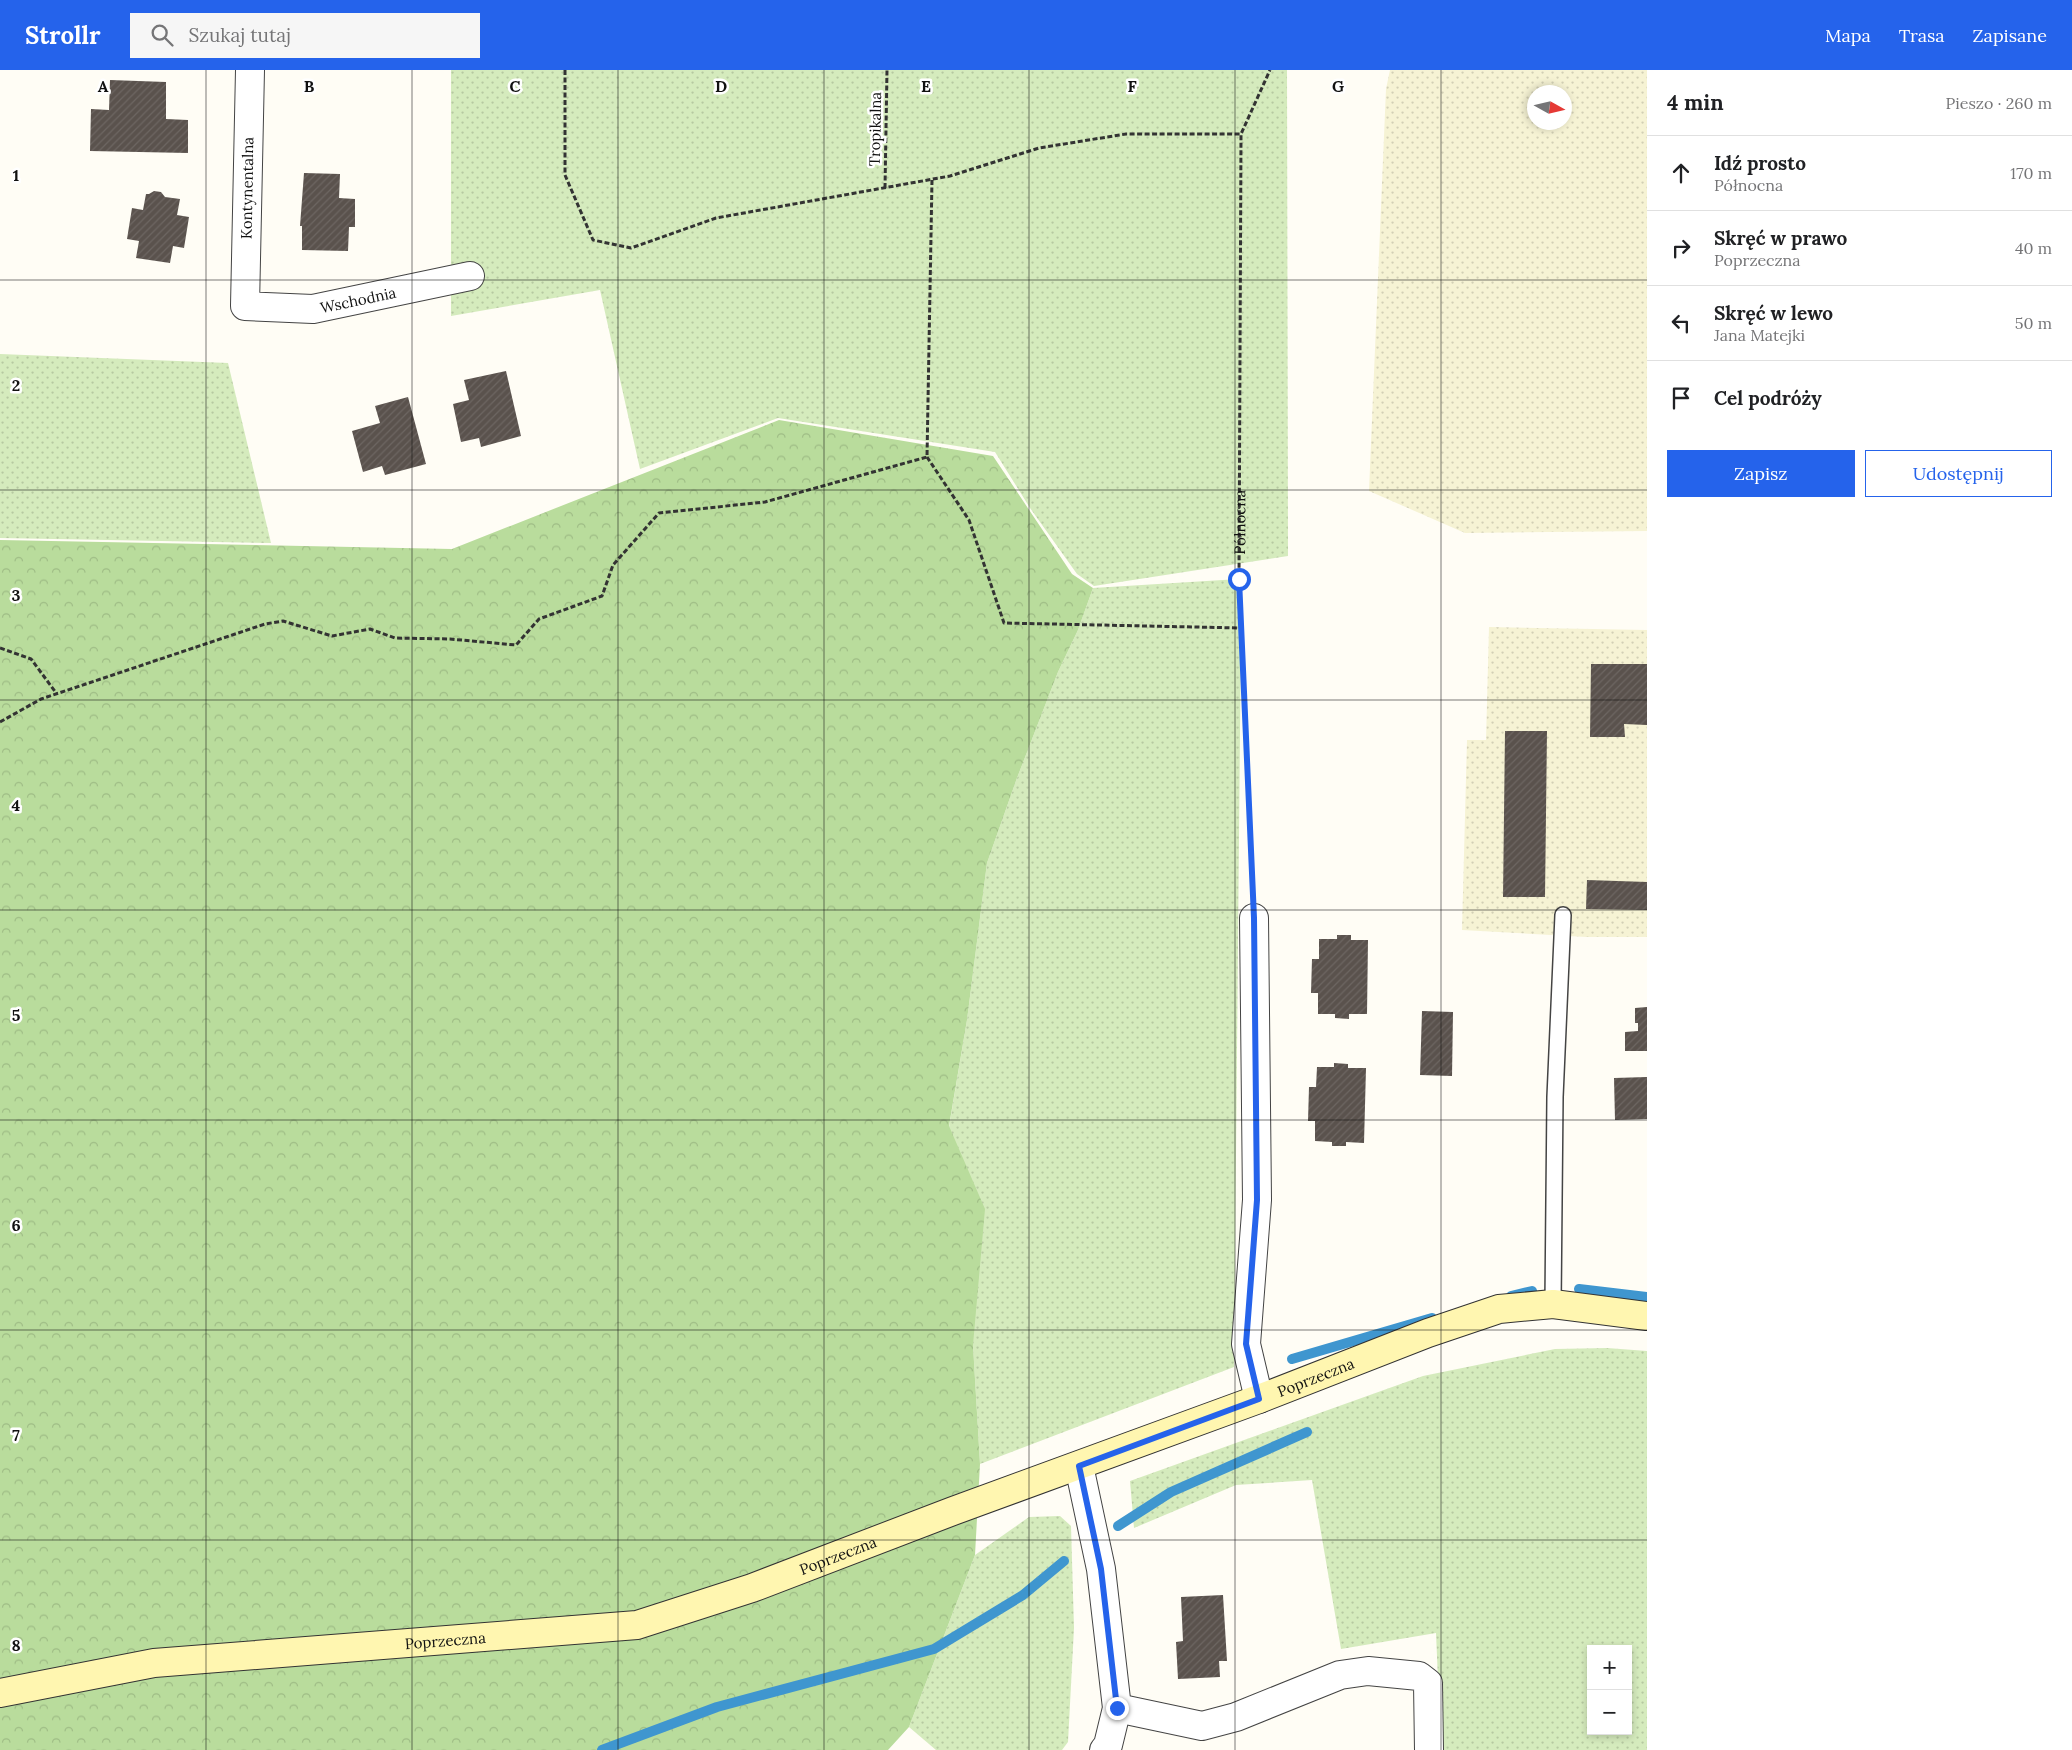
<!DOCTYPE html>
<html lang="pl">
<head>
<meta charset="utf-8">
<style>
	body { margin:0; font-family:Lora,serif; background:#f6f6f6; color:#202124 }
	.controls { position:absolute; right:15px; bottom:15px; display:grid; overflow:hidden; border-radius:0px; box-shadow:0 2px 8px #0003 }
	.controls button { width:45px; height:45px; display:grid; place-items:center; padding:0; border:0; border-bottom:1px solid #e0e0e0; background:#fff; color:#202124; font:25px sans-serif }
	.compass { position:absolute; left:1527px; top:15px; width:45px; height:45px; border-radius:50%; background:#fff; box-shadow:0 2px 8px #0003; rotate:98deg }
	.stop { position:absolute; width:15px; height:15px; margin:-11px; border:4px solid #2563eb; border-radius:50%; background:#fff }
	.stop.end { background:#2563eb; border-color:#fff; box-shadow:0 1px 5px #0008 }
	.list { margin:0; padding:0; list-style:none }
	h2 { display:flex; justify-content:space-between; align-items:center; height:65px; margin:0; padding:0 20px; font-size:21px }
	h2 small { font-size:16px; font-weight:400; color:#757577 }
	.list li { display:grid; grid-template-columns:32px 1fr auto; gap:15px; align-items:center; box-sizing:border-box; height:75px; padding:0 20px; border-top:1px solid #e0e0e0 }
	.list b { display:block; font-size:19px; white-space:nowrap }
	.list p { margin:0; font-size:16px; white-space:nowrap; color:#757577 }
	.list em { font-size:16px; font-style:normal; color:#757577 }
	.actions { display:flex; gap:10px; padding:15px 20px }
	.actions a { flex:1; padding:11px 0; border:1px solid #2563eb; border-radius:0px; text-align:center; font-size:18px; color:#2563eb }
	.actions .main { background:#2563eb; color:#fff }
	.icon { flex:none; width:28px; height:28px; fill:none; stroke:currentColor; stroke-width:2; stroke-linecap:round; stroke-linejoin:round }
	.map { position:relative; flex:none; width:1647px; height:1680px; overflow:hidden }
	header { display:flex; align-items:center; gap:30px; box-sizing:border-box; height:70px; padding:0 25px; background:#2563eb; color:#fff }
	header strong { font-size:24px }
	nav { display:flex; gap:28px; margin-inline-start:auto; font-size:18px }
	.search { width:350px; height:45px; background:#f6f6f6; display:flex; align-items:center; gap:12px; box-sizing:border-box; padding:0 18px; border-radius:0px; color:#757577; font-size:19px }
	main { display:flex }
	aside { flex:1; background:#fff }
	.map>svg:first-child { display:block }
	.farmland { fill:url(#farmland-dots); fill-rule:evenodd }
	.grass { fill:url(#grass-dots); fill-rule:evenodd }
	.forest { fill:url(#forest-crowns) }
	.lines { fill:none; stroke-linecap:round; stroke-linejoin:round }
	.stream { stroke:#3f96cf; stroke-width:10 }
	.building { fill:url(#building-hatch) }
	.lane-casing { stroke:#444; stroke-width:18 }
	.street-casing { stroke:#444; stroke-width:30 }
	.secondary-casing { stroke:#333; stroke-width:30 }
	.path { stroke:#333; stroke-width:3; stroke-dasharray:5 2.5; stroke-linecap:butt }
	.lane { stroke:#fff; stroke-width:15 }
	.street { stroke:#fff; stroke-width:28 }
	.secondary { stroke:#fff6b0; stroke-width:28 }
	.route { stroke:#2563eb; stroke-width:6 }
	.grid { fill:none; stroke:#111; stroke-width:1; stroke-opacity:0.55 }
	.labels { text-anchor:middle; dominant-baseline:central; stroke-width:5; stroke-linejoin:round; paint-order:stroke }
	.street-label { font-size:15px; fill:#111; stroke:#fff }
	.grid-label { font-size:16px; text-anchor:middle; font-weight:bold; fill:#111; stroke:#fff; stroke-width:5; stroke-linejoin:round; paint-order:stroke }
</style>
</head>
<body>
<header>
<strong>Strollr</strong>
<div class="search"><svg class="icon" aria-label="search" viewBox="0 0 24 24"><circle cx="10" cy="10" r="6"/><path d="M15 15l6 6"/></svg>Szukaj tutaj</div>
<nav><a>Mapa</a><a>Trasa</a><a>Zapisane</a></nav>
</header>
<main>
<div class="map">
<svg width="1647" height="1680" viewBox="0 0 1647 1680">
	<defs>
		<pattern id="farmland-dots" width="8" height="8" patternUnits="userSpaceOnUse" patternTransform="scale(1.25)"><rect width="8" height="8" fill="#f6f3d4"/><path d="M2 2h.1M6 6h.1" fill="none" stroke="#d2cfb5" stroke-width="1.8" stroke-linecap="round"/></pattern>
		<pattern id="grass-dots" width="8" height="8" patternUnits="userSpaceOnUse" patternTransform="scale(1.25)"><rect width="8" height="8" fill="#d5ebbd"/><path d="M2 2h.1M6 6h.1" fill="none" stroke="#b6c8a1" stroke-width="1.8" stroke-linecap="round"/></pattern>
		<pattern id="forest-crowns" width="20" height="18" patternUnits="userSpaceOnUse" patternTransform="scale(1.25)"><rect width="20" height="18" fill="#b9dc9c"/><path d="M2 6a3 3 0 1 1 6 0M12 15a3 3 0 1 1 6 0" fill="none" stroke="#9ebc85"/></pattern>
		<pattern id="building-hatch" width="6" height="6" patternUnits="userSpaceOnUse" patternTransform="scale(1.25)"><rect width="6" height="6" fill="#5a524d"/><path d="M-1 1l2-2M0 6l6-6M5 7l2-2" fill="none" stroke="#6d6662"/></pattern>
	</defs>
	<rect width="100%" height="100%" fill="#fffdf5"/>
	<g class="farmland">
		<path d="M1390,0H1647V461L1465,463L1369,421L1386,19ZM1534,22H1564V52H1534Z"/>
		<polygon points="1489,557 1647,560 1647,867 1586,867 1462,860 1467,670 1486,670"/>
	</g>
	<g class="grass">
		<polygon points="451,0 1287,0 1288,486 1094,516 1077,504 1030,438 995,382 778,348 640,399 600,220 451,246"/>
		<polygon points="0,284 228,293 271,473 0,468"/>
		<polygon points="1239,509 1241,558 1234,1297 980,1394 973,1275 949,1057 967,950 987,793 1017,708 1058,602 1078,560 1093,518"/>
		<path d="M1607,1278L1647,1281V1680H1441L1436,1563L1341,1579L1312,1410L1236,1415L1134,1458L1130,1411L1423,1306L1555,1279ZM1591,1579H1628V1661H1591Z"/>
		<polygon points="1060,1446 1071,1456 1074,1558 1068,1672 1062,1680 936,1680 909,1657 975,1485 1029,1447"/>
	</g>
	<polygon class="forest" points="779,350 993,386 1072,504 1093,518 1078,560 1058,602 1017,708 987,793 967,950 949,1056 985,1139 973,1275 980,1394 975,1485 909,1657 888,1680 0,1680 0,470 452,479"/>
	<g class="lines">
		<g class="stream">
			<polyline points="1579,1219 1647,1227"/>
			<polyline points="1511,1226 1532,1221"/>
			<polyline points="1292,1289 1432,1248"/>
			<polyline points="1118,1456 1171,1422 1307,1362"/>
			<polyline points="602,1680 717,1637 934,1579 1023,1525 1064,1491"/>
		</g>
	</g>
	<g class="building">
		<polygon points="110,10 166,12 166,49 188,50 188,83 90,81 91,39 109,40"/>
		<polygon points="304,103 340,104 339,128 355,129 355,157 349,157 348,181 302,180 302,156 300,156"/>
		<polygon points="154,121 161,122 165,127 180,129 177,145 189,147 184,178 173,176 170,193 136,188 139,171 127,169 132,138 143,140 146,124 149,124"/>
		<polygon points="506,301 521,366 481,377 479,368 461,372 453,334 469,330 464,310"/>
		<polygon points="408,327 426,394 385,405 382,396 363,402 352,361 380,353 375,336"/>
		<polygon points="1591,594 1647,594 1647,655 1624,654 1625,667 1590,667"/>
		<polygon points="1505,661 1547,661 1545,827 1503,827"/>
		<polygon points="1587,810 1647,812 1647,840 1586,839"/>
		<polygon points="1337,865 1351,865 1351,870 1368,870 1367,944 1349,944 1349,949 1335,948 1335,944 1318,944 1318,923 1311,923 1312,889 1319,889 1319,869 1337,869"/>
		<polygon points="1647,937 1647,981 1625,981 1625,962 1638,961 1638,953 1635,953 1635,938"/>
		<polygon points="1422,941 1453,942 1452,1006 1420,1005"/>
		<polygon points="1334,993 1348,994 1348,998 1366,998 1364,1073 1346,1072 1346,1076 1332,1076 1332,1072 1315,1071 1315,1051 1308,1051 1309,1017 1316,1017 1317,997 1334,997"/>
		<polygon points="1647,1007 1647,1049 1615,1050 1614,1008"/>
		<polygon points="1223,1525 1227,1591 1219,1591 1220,1607 1178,1609 1176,1572 1183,1571 1181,1527"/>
	</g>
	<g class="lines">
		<g class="lane-casing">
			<polyline id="lane" points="1553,1234 1555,1027 1563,845"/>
		</g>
		<g class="street-casing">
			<g id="street">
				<path id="s2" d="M250,0L245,236L313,239L470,206"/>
				<polyline points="1254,848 1257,1130 1246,1274 1259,1329"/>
				<polyline points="1079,1396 1101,1499 1117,1638 1108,1675 1104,1680"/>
				<polyline points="1117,1638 1202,1656 1236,1647 1340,1605 1368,1601 1419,1606 1428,1613 1429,1680"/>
			</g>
		</g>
		<g class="secondary-casing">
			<g id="secondary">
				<path id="s3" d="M0,1623L154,1593L637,1555L752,1518L953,1441L1259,1329L1428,1263L1499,1239L1553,1234L1647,1246"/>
			</g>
		</g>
		<g class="path">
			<polyline points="565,0 565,105 593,170 631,178 716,148 950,106 1039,78 1126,64 1241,64"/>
			<polyline points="885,118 887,0"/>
			<polyline points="927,387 969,450 1004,553 1241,558"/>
			<polyline points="0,578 31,589 57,624"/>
			<polyline points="0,652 41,629 265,554 283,551 332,566 370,559 395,568 450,569 516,575 539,549 602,526 613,495 659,443 765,432 927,387 932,109"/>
			<path id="s1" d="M1253,820L1239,509L1241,64L1270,0"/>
		</g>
		<use href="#lane" class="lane"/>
		<use href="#street" class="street"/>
		<use href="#secondary" class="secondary"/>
	</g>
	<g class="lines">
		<polyline class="route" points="1117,1638 1101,1499 1079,1396 1259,1329 1246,1274 1257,1130 1254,848 1239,509"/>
	</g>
	<path class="grid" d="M206,0V1680M412,0V1680M618,0V1680M824,0V1680M1029,0V1680M1235,0V1680M1441,0V1680M0,210H1647M0,420H1647M0,630H1647M0,840H1647M0,1050H1647M0,1260H1647M0,1470H1647"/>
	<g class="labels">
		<g class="street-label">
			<text transform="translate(875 59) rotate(-89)">Tropikalna</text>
			<text transform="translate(247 118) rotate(-89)">Kontynentalna</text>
			<text stroke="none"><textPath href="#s2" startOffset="350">Wschodnia</textPath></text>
			<text stroke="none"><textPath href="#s1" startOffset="368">Północna</textPath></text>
			<text stroke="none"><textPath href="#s3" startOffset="1364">Poprzeczna</textPath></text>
			<text stroke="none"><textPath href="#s3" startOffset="854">Poprzeczna</textPath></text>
			<text stroke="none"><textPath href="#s3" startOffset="449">Poprzeczna</textPath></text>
		</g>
	</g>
	<g class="grid-label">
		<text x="103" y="22">A</text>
		<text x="309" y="22">B</text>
		<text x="515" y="22">C</text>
		<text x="721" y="22">D</text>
		<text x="926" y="22">E</text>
		<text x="1132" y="22">F</text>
		<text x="1338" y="22">G</text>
		<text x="16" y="111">1</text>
		<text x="16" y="321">2</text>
		<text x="16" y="531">3</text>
		<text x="16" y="741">4</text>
		<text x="16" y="951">5</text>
		<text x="16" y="1161">6</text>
		<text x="16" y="1371">7</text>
		<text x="16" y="1581">8</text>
	</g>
</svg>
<div class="controls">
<button>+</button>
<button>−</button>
</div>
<svg class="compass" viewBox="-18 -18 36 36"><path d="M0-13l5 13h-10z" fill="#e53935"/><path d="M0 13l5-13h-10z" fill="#757577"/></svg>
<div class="stop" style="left:1239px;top:509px"></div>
<div class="stop end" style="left:1117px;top:1638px"></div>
</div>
<aside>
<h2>4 min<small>Pieszo · 260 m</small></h2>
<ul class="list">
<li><svg class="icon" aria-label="ahead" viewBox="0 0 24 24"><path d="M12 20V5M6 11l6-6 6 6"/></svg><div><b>Idź prosto</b><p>Północna</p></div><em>170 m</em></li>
<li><svg class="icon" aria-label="right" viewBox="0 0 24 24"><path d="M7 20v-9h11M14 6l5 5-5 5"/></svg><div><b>Skręć w prawo</b><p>Poprzeczna</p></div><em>40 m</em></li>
<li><svg class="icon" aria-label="left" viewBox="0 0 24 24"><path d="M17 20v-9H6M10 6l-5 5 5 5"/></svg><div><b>Skręć w lewo</b><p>Jana Matejki</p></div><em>50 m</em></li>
<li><svg class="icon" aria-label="arrive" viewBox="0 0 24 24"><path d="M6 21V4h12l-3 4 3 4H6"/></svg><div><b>Cel podróży</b></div></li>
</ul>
<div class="actions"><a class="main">Zapisz</a><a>Udostępnij</a></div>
</aside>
</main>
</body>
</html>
